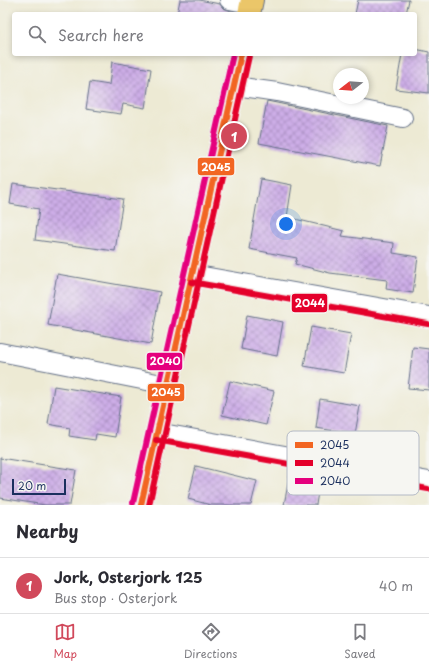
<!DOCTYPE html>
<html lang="en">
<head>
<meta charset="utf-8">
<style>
	body { margin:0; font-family:"Playpen Sans",sans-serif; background:#f2f2f3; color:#2b2b33 }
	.compass { position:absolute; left:333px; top:68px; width:36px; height:36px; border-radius:50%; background:#fff; box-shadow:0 2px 6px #0003; rotate:253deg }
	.scale { position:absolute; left:12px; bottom:10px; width:54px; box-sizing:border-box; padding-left:4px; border:2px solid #1b2f5e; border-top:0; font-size:11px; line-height:14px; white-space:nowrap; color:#1b2f5e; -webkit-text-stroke:3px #f6f6f2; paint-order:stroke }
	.you { position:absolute; left:286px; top:224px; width:14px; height:14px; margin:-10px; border:3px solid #fff; border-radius:50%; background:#1a73e8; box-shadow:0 0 0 6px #1a73e833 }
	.badge { display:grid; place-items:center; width:26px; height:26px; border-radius:50%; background:#d1495b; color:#fff; font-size:13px; font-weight:700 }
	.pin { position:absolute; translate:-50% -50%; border:2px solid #fff; box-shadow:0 1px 4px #0006 }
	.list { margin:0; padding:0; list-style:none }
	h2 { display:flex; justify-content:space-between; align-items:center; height:52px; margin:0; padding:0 16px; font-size:17px }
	h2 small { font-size:13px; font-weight:400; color:#7c7c81 }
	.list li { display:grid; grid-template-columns:26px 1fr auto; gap:12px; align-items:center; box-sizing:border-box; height:56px; padding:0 16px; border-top:1px solid #e1e1e2 }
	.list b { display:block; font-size:15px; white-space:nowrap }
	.list p { margin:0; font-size:13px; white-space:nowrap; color:#7c7c81 }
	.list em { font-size:13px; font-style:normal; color:#7c7c81 }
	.icon { flex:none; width:22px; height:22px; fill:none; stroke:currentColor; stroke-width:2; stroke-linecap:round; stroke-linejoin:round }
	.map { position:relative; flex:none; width:429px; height:505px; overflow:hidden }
	.search { position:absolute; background:#fff; box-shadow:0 2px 6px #0003; left:12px; right:12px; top:12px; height:44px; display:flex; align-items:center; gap:10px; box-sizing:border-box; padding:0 14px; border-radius:4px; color:#7c7c81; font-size:15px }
	.sheet { height:108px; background:#fff }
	nav { display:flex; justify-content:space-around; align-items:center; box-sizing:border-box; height:56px; border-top:1px solid #e1e1e2; background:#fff; font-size:11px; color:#7c7c81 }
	nav a { display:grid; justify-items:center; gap:2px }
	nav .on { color:#d1495b }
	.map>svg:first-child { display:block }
	.building { fill:url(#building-cross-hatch) }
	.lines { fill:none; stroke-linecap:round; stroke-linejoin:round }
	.minor-casing { stroke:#647087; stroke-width:20 }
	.major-casing { stroke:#647087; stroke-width:24 }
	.minor { stroke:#fff; stroke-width:18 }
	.major { stroke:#ebc669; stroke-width:22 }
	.bus-1-casing { stroke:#f6f6f2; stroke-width:9 }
	.bus-2-casing { stroke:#f6f6f2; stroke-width:9 }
	.bus-3-casing { stroke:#f6f6f2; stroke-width:9 }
	.bus-1 { stroke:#f26522; stroke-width:6 }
	.bus-2 { stroke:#e4002b; stroke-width:6 }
	.bus-3 { stroke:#e5007d; stroke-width:6 }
	.key { fill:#f6f6f2; stroke:#b4bac6; stroke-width:1 }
	.key-label { font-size:11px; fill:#1b2f5e }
	.line-badge { stroke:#f6f6f2; stroke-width:1.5 }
	.badge-label { font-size:11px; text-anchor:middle; font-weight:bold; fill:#fff }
</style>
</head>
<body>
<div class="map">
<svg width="429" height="505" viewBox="0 0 429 505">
	<defs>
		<pattern id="building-cross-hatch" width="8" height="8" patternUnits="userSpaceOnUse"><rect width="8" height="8" fill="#cdade7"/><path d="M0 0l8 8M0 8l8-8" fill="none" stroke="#a68dbe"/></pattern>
	</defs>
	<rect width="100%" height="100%" fill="#f6f6f2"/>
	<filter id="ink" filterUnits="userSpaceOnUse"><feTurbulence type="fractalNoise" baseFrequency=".025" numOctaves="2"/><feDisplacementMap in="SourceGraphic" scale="8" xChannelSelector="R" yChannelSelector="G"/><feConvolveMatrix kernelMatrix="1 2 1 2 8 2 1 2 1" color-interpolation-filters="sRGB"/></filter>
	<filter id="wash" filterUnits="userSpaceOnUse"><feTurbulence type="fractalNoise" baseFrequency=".012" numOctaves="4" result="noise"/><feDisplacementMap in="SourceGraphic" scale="16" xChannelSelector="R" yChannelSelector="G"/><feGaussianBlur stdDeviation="0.9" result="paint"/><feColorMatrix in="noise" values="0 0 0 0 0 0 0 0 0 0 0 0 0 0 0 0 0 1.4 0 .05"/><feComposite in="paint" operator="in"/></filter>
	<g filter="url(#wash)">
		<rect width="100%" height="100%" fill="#edead4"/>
		<g id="blocks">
			<g class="building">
				<polygon points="180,0 199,0 220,4 223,8 234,12 234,14 177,14"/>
				<polygon points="358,0 409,0 406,14 355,14"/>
				<polygon points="415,49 429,52 429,93 396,89 402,54 415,54"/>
				<polygon points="112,62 151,69 145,108 123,104 121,114 86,109 90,82 109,85"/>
				<polygon points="267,101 388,126 380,166 259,143"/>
				<polygon points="261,179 292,185 287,217 344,231 342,236 394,243 393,253 418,257 413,293 386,289 387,280 330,273 295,264 297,258 249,249"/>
				<polygon points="13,184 123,199 115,251 35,240 39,209 10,204"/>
				<polygon points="57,274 160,292 151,344 48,325"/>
				<polygon points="247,315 283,322 277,356 241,349"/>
				<polygon points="311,327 351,334 344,373 304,366"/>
				<polygon points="413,347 429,349 429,390 408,388"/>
				<polygon points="230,381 274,391 266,425 222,415"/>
				<polygon points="54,386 121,397 115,437 96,434 95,440 69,436 70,428 48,424"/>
				<polygon points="320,399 360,406 355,434 316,428"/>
				<polygon points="0,458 76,470 70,505 45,505 0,498"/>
				<polygon points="196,466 257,481 251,505 211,505 188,499"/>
				<polygon points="290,473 320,479 316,505 284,505"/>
			</g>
		</g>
	</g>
	<g filter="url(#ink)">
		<use href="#blocks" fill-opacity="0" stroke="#647087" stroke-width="1"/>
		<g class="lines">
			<g class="minor-casing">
				<g id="minor">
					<polyline points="229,0 251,4"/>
					<polyline points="235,86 277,92 403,118"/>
					<polyline points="192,274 429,316"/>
					<polyline points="0,352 167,385"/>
					<polyline points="157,432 429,481"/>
				</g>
			</g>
			<g class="major-casing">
				<g id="major">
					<polyline points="249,14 252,0"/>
					<polyline points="141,505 241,54"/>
				</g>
			</g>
			<use href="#minor" class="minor"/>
			<use href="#major" class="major"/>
			<g class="bus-1-casing">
				<polyline id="bus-1" points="141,505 241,54"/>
			</g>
			<g class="bus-2-casing">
				<g id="bus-2">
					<polyline points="191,282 428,324"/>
					<polyline points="156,440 428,489"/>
					<polyline points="149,505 249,56"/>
				</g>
			</g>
			<g class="bus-3-casing">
				<polyline id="bus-3" points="133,503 233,54"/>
			</g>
			<use href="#bus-1" class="bus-1"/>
			<use href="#bus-2" class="bus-2"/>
			<use href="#bus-3" class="bus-3"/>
		</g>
	</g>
	<rect x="287" y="431" width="132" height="64" rx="6" class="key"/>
	<rect x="295" y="442" width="18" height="6" fill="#f26522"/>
	<rect x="295" y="460" width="18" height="6" fill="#e4002b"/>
	<rect x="295" y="478" width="18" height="6" fill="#e5007d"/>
	<g class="key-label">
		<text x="320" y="449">2045</text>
		<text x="320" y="467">2044</text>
		<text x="320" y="485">2040</text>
	</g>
	<g class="line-badge">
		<rect x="197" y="157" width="38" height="19" rx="4" fill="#f26522"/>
		<rect x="291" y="293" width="37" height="20" rx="4" fill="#e4002b"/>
		<rect x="146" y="352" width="37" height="19" rx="4" fill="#e5007d"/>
		<rect x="147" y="383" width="38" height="19" rx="4" fill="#f26522"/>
	</g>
	<g class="badge-label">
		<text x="216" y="171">2045</text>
		<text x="310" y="307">2044</text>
		<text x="165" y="365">2040</text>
		<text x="166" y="396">2045</text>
	</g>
</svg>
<svg class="compass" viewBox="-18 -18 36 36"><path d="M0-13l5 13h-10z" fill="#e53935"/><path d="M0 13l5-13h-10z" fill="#7c7c81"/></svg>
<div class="scale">20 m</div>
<div class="you"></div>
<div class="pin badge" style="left:234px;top:136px">1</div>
<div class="search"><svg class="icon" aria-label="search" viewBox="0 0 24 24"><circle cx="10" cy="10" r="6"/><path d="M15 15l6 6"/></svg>Search here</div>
</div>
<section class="sheet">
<h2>Nearby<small></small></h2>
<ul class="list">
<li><span class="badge">1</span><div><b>Jork, Osterjork 125</b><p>Bus stop · Osterjork</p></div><em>40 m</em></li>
</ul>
</section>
<nav>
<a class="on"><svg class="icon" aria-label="map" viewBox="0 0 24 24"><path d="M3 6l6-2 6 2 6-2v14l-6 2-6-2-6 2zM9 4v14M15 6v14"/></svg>Map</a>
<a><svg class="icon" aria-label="directions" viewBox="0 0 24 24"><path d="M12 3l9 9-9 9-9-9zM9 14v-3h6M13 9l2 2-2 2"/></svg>Directions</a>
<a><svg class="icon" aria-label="saved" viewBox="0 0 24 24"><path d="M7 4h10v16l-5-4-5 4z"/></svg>Saved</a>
</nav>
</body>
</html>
